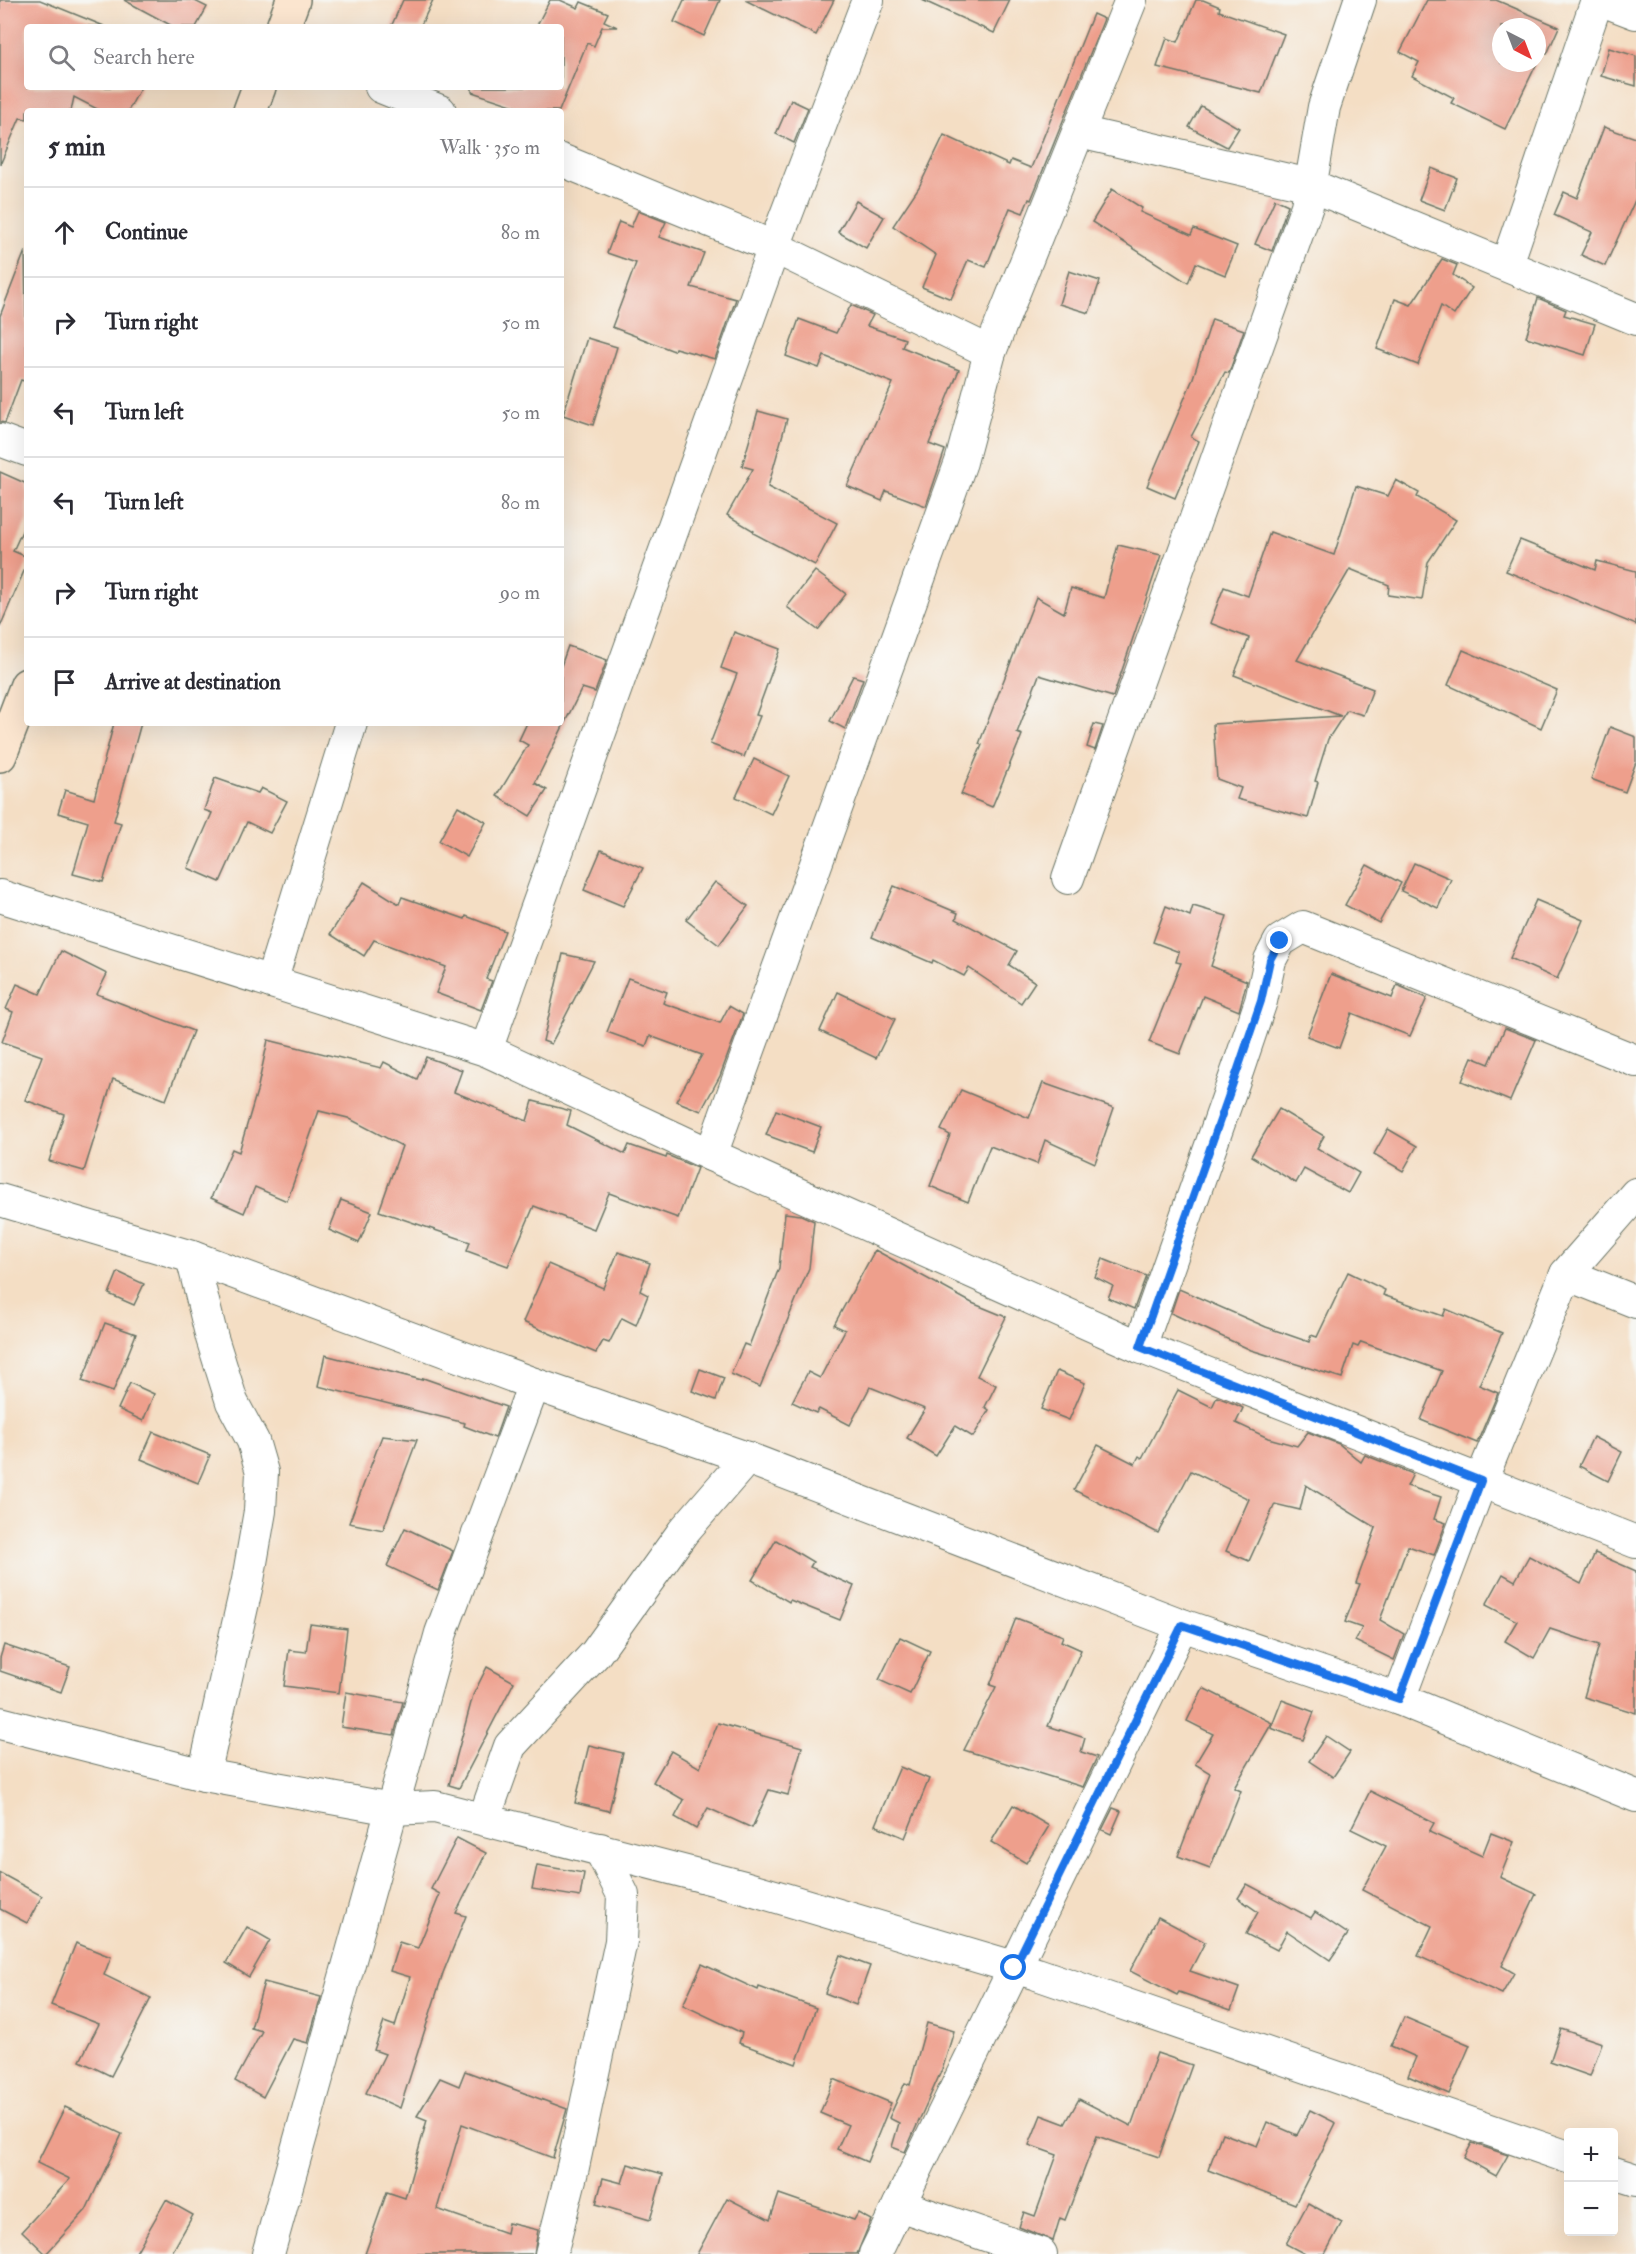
<!DOCTYPE html>
<html lang="en">
<head>
<meta charset="utf-8">
<style>
	body { margin:0; font-family:"IM FELL Double Pica",serif; background:#f2f2f3; color:#2b2b33 }
	.controls { position:absolute; right:18px; bottom:18px; display:grid; overflow:hidden; border-radius:6px; box-shadow:0 6px 24px #0002 }
	.controls button { width:54px; height:54px; display:grid; place-items:center; padding:0; border:0; border-bottom:2px solid #e1e1e2; background:#fff; color:#2b2b33; font:30px sans-serif }
	.compass { position:absolute; left:1492px; top:18px; width:54px; height:54px; border-radius:50%; background:#fff; box-shadow:0 6px 24px #0002; rotate:138deg }
	.stop { position:absolute; width:18px; height:18px; margin:-14px; border:4px solid #1a73e8; border-radius:50%; background:#fff }
	.stop.end { background:#1a73e8; border-color:#fff; box-shadow:0 2px 6px #0008 }
	.list { margin:0; padding:0; list-style:none }
	h2 { display:flex; justify-content:space-between; align-items:center; height:78px; margin:0; padding:0 24px; font-size:26px }
	h2 small { font-size:20px; font-weight:400; color:#7c7c81 }
	.list li { display:grid; grid-template-columns:39px 1fr auto; gap:18px; align-items:center; box-sizing:border-box; height:90px; padding:0 24px; border-top:2px solid #e1e1e2 }
	.list b { display:block; font-size:22px; white-space:nowrap }
	.list em { font-size:20px; font-style:normal; color:#7c7c81 }
	.icon { flex:none; width:33px; height:33px; fill:none; stroke:currentColor; stroke-width:2; stroke-linecap:round; stroke-linejoin:round }
	.map { position:relative; flex:none; width:1636px; height:2254px; overflow:hidden }
	.search { position:absolute; background:#fff; box-shadow:0 6px 24px #0002; left:24px; top:24px; width:540px; height:66px; display:flex; align-items:center; gap:15px; box-sizing:border-box; padding:0 21px; border-radius:6px; color:#7c7c81; font-size:22px }
	.panel { position:absolute; background:#fff; box-shadow:0 6px 24px #0002; left:24px; top:108px; width:540px; height:618px; border-radius:6px }
	.map>svg:first-child { display:block }
	.building { fill:#ee9f8c }
	.lines { fill:none; stroke-linecap:round; stroke-linejoin:round }
	.minor-casing { stroke:#6a7566; stroke-width:34 }
	.secondary-casing { stroke:#6a7566; stroke-width:36 }
	.minor { stroke:#fff; stroke-width:32 }
	.secondary { stroke:#fbe5cf; stroke-width:33 }
	.route { stroke:#1a73e8; stroke-width:8 }
</style>
</head>
<body>
<div class="map">
<svg width="1636" height="2254" viewBox="0 0 1636 2254">
	<rect width="100%" height="100%" fill="#f6f6f2"/>
	<filter id="ink" filterUnits="userSpaceOnUse"><feTurbulence type="fractalNoise" baseFrequency=".0167" numOctaves="2"/><feDisplacementMap in="SourceGraphic" scale="12" xChannelSelector="R" yChannelSelector="G"/><feConvolveMatrix kernelMatrix="1 2 1 2 8 2 1 2 1" color-interpolation-filters="sRGB"/></filter>
	<filter id="wash" filterUnits="userSpaceOnUse"><feTurbulence type="fractalNoise" baseFrequency=".008" numOctaves="4" result="noise"/><feDisplacementMap in="SourceGraphic" scale="24" xChannelSelector="R" yChannelSelector="G"/><feGaussianBlur stdDeviation="1.35" result="paint"/><feColorMatrix in="noise" values="0 0 0 0 0 0 0 0 0 0 0 0 0 0 0 0 0 1.4 0 .05"/><feComposite in="paint" operator="in"/></filter>
	<g filter="url(#wash)">
		<rect width="100%" height="100%" fill="#f4dec4"/>
		<g id="blocks">
			<g class="building">
				<polygon points="0,0 40,0 104,26 27,27 27,87 141,87 128,111 101,111 74,97 71,111 27,111 27,119 20,118 0,165"/>
				<polygon points="124,0 193,0 207,7 196,27 174,27"/>
				<polygon points="403,0 433,0 420,27 391,27"/>
				<polygon points="550,0 560,0 578,8 581,2 608,13 604,21 617,27 602,27 594,46 587,43 559,111 530,111 472,92 472,87 561,87 561,27 536,27"/>
				<polygon points="684,0 720,0 704,36 674,22"/>
				<polygon points="745,0 834,0 816,35"/>
				<polygon points="922,0 1010,0 994,33"/>
				<polygon points="1196,0 1203,0 1220,7 1219,11 1284,34 1261,93 1157,67 1167,38 1178,42"/>
				<polygon points="1427,0 1496,0 1559,27 1547,54 1542,52 1537,63 1537,27 1501,27 1501,63 1537,63 1505,129 1451,103 1454,98 1412,76 1419,62 1400,52"/>
				<polygon points="1093,14 1104,19 1031,200 1029,199 1023,213 1010,208 986,267 968,260 951,299 922,287 936,255 893,226 919,187 944,135 1009,165 1011,160 1031,168"/>
				<polygon points="1609,48 1636,56 1636,86 1601,76"/>
				<polygon points="791,100 808,108 794,143 776,134"/>
				<polygon points="1201,106 1239,128 1227,147 1189,127"/>
				<polygon points="1604,127 1636,138 1636,198 1605,266 1581,255 1592,232 1554,215 1564,192 1577,198"/>
				<polygon points="1431,168 1457,178 1445,210 1419,200"/>
				<polygon points="1112,189 1142,208 1140,212 1191,235 1194,229 1237,246 1225,275 1196,263 1188,283 1092,222"/>
				<polygon points="1275,199 1288,205 1272,251 1255,244"/>
				<polygon points="856,201 884,217 866,248 838,232"/>
				<polygon points="638,211 666,222 659,237 704,253 691,287 736,299 715,359 675,348 674,351 612,327 636,263 607,253 619,222 631,227"/>
				<polygon points="25,251 27,382 21,380 5,423 0,422 0,316"/>
				<polygon points="1442,259 1457,265 1453,275 1472,288 1454,315 1441,306 1418,365 1377,349 1395,299 1411,305"/>
				<polygon points="1069,271 1100,281 1089,313 1059,304"/>
				<polygon points="1538,298 1566,310 1564,315 1595,324 1585,355 1526,337"/>
				<polygon points="851,305 873,315 867,326 905,339 902,347 959,370 929,444 945,450 926,506 886,491 882,501 847,486 893,383 824,356 819,368 786,356 799,319 836,333"/>
				<polygon points="1212,319 1244,330 1229,373 1225,372 1191,437 1199,441 1175,498 1147,486 1192,381"/>
				<polygon points="587,338 617,347 593,425 563,415"/>
				<polygon points="758,411 787,419 768,487 837,523 815,565 753,533 754,531 727,515 753,469 742,466"/>
				<polygon points="0,472 27,484 27,520 13,551 27,557 27,564 0,627"/>
				<polygon points="1396,480 1419,493 1417,497 1456,520 1428,562 1422,600 1388,595 1389,585 1350,569 1297,660 1373,689 1363,715 1347,710 1328,739 1315,781 1318,782 1308,818 1237,799 1241,788 1217,779 1213,724 1341,716 1234,675 1249,638 1210,623 1224,587 1248,596 1270,532 1334,555 1356,486 1388,496"/>
				<polygon points="1520,540 1595,570 1597,561 1636,571 1636,625 1506,571"/>
				<polygon points="1118,545 1161,555 1113,697 1039,675 1017,733 1022,735 992,807 961,794 982,745 979,744 1036,597 1064,613 1071,588 1104,598"/>
				<polygon points="815,571 846,594 818,630 787,607"/>
				<polygon points="734,632 780,649 756,715 760,716 744,757 710,744 737,674 721,668"/>
				<polygon points="568,646 607,660 595,692 582,688 535,783 547,790 530,816 497,796 528,745 519,740 527,723 561,723 561,666"/>
				<polygon points="1463,650 1557,690 1541,728 1448,685"/>
				<polygon points="853,676 863,679 845,729 830,721"/>
				<polygon points="114,723 141,723 114,821 121,823 103,882 73,874 88,822 58,813 65,790 94,799"/>
				<polygon points="1094,724 1103,726 1095,750 1087,747"/>
				<polygon points="1610,727 1636,737 1636,762 1625,792 1591,779"/>
				<polygon points="754,759 789,776 771,814 736,797"/>
				<polygon points="215,778 258,793 261,788 287,801 270,833 247,822 220,882 188,868 212,813 204,810"/>
				<polygon points="458,806 486,822 467,857 439,841"/>
				<polygon points="601,850 643,868 623,906 584,890"/>
				<polygon points="1414,863 1451,879 1438,908 1401,891"/>
				<polygon points="1367,865 1401,883 1379,923 1345,905"/>
				<polygon points="364,882 399,904 402,897 465,919 466,916 505,931 486,979 492,981 481,1010 436,993 446,967 374,940 364,956 330,934"/>
				<polygon points="715,882 748,906 719,945 686,920"/>
				<polygon points="894,886 958,913 956,919 1017,951 1009,965 1035,982 1021,1003 969,968 964,976 933,960 932,963 872,937"/>
				<polygon points="1536,900 1583,920 1557,979 1510,958"/>
				<polygon points="1166,906 1190,916 1193,906 1227,916 1211,966 1247,981 1239,1011 1203,996 1180,1054 1149,1042 1181,963 1176,962 1179,952 1153,942"/>
				<polygon points="61,951 107,974 97,994 193,1031 166,1100 113,1079 84,1171 49,1161 64,1114 25,1100 42,1056 2,1042 13,1012 6,1009 17,984 40,994"/>
				<polygon points="563,954 594,961 551,1044 543,1041"/>
				<polygon points="1331,974 1392,998 1397,985 1427,998 1410,1036 1352,1013 1339,1048 1307,1036"/>
				<polygon points="628,978 667,992 663,1003 720,1023 729,1006 743,1014 720,1076 701,1111 676,1101 702,1055 650,1036 646,1046 607,1032"/>
				<polygon points="838,992 895,1019 876,1058 820,1031"/>
				<polygon points="1505,1028 1536,1040 1510,1101 1462,1081 1472,1057 1489,1064"/>
				<polygon points="268,1040 381,1068 384,1062 417,1079 426,1057 462,1070 454,1092 527,1121 533,1101 571,1111 567,1125 625,1154 629,1145 666,1158 667,1155 697,1168 678,1218 609,1193 594,1229 534,1206 508,1266 467,1251 470,1242 379,1211 402,1146 348,1118 319,1111 287,1201 255,1187 244,1213 211,1198 232,1149 239,1152 257,1091"/>
				<polygon points="1043,1083 1114,1108 1095,1163 1045,1140 1037,1164 990,1146 968,1202 930,1186 950,1135 941,1130 961,1090 1029,1118"/>
				<polygon points="1279,1109 1324,1136 1317,1148 1359,1173 1348,1193 1304,1169 1296,1183 1251,1156"/>
				<polygon points="776,1110 821,1127 812,1152 766,1135"/>
				<polygon points="1388,1129 1417,1146 1403,1171 1374,1154"/>
				<polygon points="341,1200 372,1212 359,1243 329,1230"/>
				<polygon points="785,1213 801,1215 814,1221 809,1268 760,1387 731,1374 744,1344 749,1346 779,1268"/>
				<polygon points="875,1250 972,1303 1006,1317 977,1376 996,1385 985,1407 989,1410 973,1437 955,1426 936,1456 907,1438 925,1409 870,1387 850,1425 819,1409 816,1413 792,1402 808,1372 820,1378 845,1330 834,1325"/>
				<polygon points="618,1252 650,1263 640,1291 648,1295 636,1325 622,1318 609,1343 603,1341 596,1353 523,1322 548,1264 603,1288"/>
				<polygon points="1103,1259 1146,1276 1134,1309 1108,1298 1113,1286 1095,1277"/>
				<polygon points="118,1272 144,1284 134,1305 109,1294"/>
				<polygon points="1348,1272 1385,1290 1383,1295 1443,1316 1446,1309 1502,1333 1479,1385 1498,1393 1477,1443 1421,1420 1442,1371 1361,1342 1358,1347 1353,1345 1342,1378 1251,1350 1171,1313 1179,1289 1266,1327 1309,1342 1311,1335 1317,1337"/>
				<polygon points="105,1323 136,1334 113,1392 82,1381"/>
				<polygon points="325,1355 422,1380 423,1378 506,1407 495,1438 464,1426 465,1423 318,1386"/>
				<polygon points="700,1369 724,1378 716,1400 692,1391"/>
				<polygon points="1057,1371 1085,1383 1069,1420 1041,1409"/>
				<polygon points="130,1383 154,1394 143,1421 118,1409"/>
				<polygon points="1178,1390 1212,1407 1217,1397 1235,1404 1243,1408 1236,1423 1268,1438 1297,1446 1308,1432 1339,1444 1361,1462 1365,1455 1413,1474 1407,1486 1441,1497 1434,1519 1446,1523 1434,1555 1408,1546 1380,1620 1404,1634 1394,1660 1355,1641 1362,1628 1345,1622 1360,1584 1356,1583 1376,1528 1306,1485 1300,1510 1275,1504 1249,1561 1226,1551 1249,1499 1191,1471 1158,1533 1074,1490 1098,1445 1135,1464 1139,1456 1142,1458"/>
				<polygon points="153,1432 210,1455 198,1483 141,1459"/>
				<polygon points="382,1436 417,1440 383,1530 349,1523"/>
				<polygon points="1593,1437 1622,1452 1608,1481 1579,1466"/>
				<polygon points="405,1528 453,1551 438,1590 387,1566"/>
				<polygon points="776,1540 813,1562 810,1567 854,1586 840,1620 790,1600 789,1602 752,1580"/>
				<polygon points="1595,1553 1636,1571 1636,1713 1584,1697 1599,1645 1550,1629 1534,1658 1505,1641 1517,1621 1486,1605 1503,1574 1515,1581 1529,1556 1581,1584"/>
				<polygon points="1016,1618 1063,1636 1061,1641 1081,1650 1048,1726 1085,1738 1081,1752 1097,1757 1083,1787 964,1750 996,1687 990,1685"/>
				<polygon points="310,1624 347,1629 339,1693 284,1686 289,1650 306,1652"/>
				<polygon points="900,1637 930,1651 910,1694 879,1680"/>
				<polygon points="4,1645 70,1667 61,1692 0,1671 0,1658"/>
				<polygon points="487,1667 514,1682 459,1788 449,1785 473,1695"/>
				<polygon points="1203,1688 1272,1723 1234,1788 1241,1791 1210,1868 1178,1856 1210,1773 1195,1764 1213,1734 1187,1721"/>
				<polygon points="346,1692 403,1702 394,1735 341,1727"/>
				<polygon points="1282,1700 1314,1712 1303,1740 1271,1728"/>
				<polygon points="718,1723 802,1747 788,1795 769,1790 752,1828 708,1808 696,1829 675,1817 684,1800 653,1782 671,1751 700,1768"/>
				<polygon points="1326,1736 1350,1752 1333,1777 1309,1761"/>
				<polygon points="589,1745 623,1753 609,1811 575,1803"/>
				<polygon points="900,1767 929,1779 905,1838 875,1825"/>
				<polygon points="1370,1791 1434,1823 1429,1832 1482,1856 1491,1833 1514,1842 1500,1877 1536,1894 1502,1966 1514,1973 1502,1994 1418,1956 1432,1926 1362,1890 1386,1846 1351,1829"/>
				<polygon points="1013,1805 1049,1826 1026,1863 991,1842"/>
				<polygon points="1113,1808 1121,1811 1111,1834 1102,1830"/>
				<polygon points="457,1838 486,1853 456,1913 466,1916 443,1973 400,2108 366,2093 385,2054 374,2050 384,2022 395,2026 410,1977 390,1971 399,1942 418,1948 440,1894 431,1889"/>
				<polygon points="537,1865 584,1873 580,1897 532,1889"/>
				<polygon points="0,1873 42,1896 27,1923 0,1909"/>
				<polygon points="1247,1884 1311,1918 1315,1912 1348,1934 1330,1960 1287,1931 1277,1950 1246,1934 1258,1912 1238,1898"/>
				<polygon points="1158,1917 1205,1942 1190,1971 1239,1988 1231,2010 1179,1992 1177,1995 1130,1971"/>
				<polygon points="247,1927 270,1940 249,1977 226,1963"/>
				<polygon points="76,1943 111,1957 104,1975 151,1998 111,2076 80,2061 99,2024 51,2005"/>
				<polygon points="840,1955 870,1966 856,2005 825,1993"/>
				<polygon points="702,1964 758,1990 759,1987 816,2008 796,2064 739,2043 742,2033 683,2005"/>
				<polygon points="264,1982 321,1997 308,2043 293,2039 263,2097 235,2081 262,2031 251,2028"/>
				<polygon points="1404,2017 1470,2045 1449,2094 1408,2076 1416,2057 1391,2046"/>
				<polygon points="927,2023 954,2031 943,2067 905,2152 892,2147 899,2123 889,2118 905,2083 910,2085"/>
				<polygon points="1561,2029 1602,2043 1590,2076 1550,2062"/>
				<polygon points="1157,2053 1192,2065 1159,2157 1097,2136 1065,2220 1060,2218 1053,2241 1019,2227 1024,2212 1035,2216 1057,2155 1029,2145 1041,2115 1065,2124 1079,2099 1131,2126"/>
				<polygon points="465,2071 567,2109 553,2158 462,2124 437,2209 506,2233 508,2223 538,2230 534,2254 365,2254 387,2192 405,2198 427,2120 417,2116 440,2078 459,2086"/>
				<polygon points="834,2079 891,2103 867,2162 837,2149 848,2125 820,2113"/>
				<polygon points="65,2107 122,2134 86,2210 46,2254 22,2231 70,2179 37,2163"/>
				<polygon points="1310,2110 1336,2123 1295,2204 1208,2170 1222,2133 1257,2146 1267,2122 1297,2135"/>
				<polygon points="1472,2143 1508,2155 1496,2176 1464,2158"/>
				<polygon points="628,2164 663,2174 650,2220 596,2204 603,2178 622,2183"/>
				<polygon points="779,2194 854,2220 858,2213 871,2220 857,2254 697,2254 727,2198 770,2220"/>
				<polygon points="166,2200 193,2215 171,2254 135,2254"/>
				<polygon points="1308,2203 1342,2222 1325,2254 1305,2254 1286,2244"/>
			</g>
		</g>
	</g>
	<g filter="url(#ink)">
		<use href="#blocks" fill-opacity="0" stroke="#6a7566" stroke-width="1.5"/>
		<g class="lines">
			<g class="minor-casing">
				<g id="minor">
					<polyline points="1602,0 1636,13"/>
					<polyline points="381,87 440,111"/>
					<polyline points="1079,132 1310,185 1636,319"/>
					<polyline points="561,160 774,247 990,352"/>
					<polyline points="1507,264 1597,0"/>
					<polyline points="0,440 27,450"/>
					<polyline points="1068,878 1307,206 1324,107 1360,0"/>
					<polyline points="0,896 486,1050 711,1155 1140,1347 1636,1542"/>
					<polyline points="271,982 351,723"/>
					<polyline points="486,1050 774,247 868,0"/>
					<polyline points="711,1155 961,462 990,352 1131,0"/>
					<polyline points="0,1200 192,1257 534,1384 747,1458 1182,1625 1399,1699 1636,1796"/>
					<polyline points="192,1257 212,1338 232,1402 253,1441 262,1472 260,1511 248,1580 204,1775"/>
					<polyline points="1566,1274 1636,1302"/>
					<polyline points="1140,1347 1238,1069 1261,1001 1270,960 1280,941 1303,927 1636,1061"/>
					<polyline points="1399,1699 1481,1481 1566,1274 1636,1194"/>
					<polyline points="0,1723 204,1775 392,1809 435,1807 744,1887 1037,1974 1568,2157"/>
					<polyline points="484,1819 510,1746 596,1653 683,1532 747,1458"/>
					<polyline points="1614,2173 1636,2180"/>
					<polyline points="899,2205 1041,2254"/>
					<polyline points="268,2254 441,1633 534,1384"/>
					<polyline points="551,2254 573,2167 621,1941 623,1895 600,1849"/>
					<polyline points="875,2254 1182,1625"/>
				</g>
			</g>
			<g class="secondary-casing">
				<g id="secondary">
					<polyline points="283,27 293,0"/>
					<polyline points="250,111 259,87"/>
					<polyline points="0,755 27,685"/>
				</g>
			</g>
			<use href="#minor" class="minor"/>
			<use href="#secondary" class="secondary"/>
		</g>
	</g>
	<g class="lines" filter="url(#ink)">
		<polyline class="route" points="1014,1968 1182,1625 1399,1699 1481,1481 1140,1347 1238,1069 1261,1001 1270,960 1280,941"/>
	</g>
</svg>
<div class="controls">
<button>+</button>
<button>−</button>
</div>
<svg class="compass" viewBox="-18 -18 36 36"><path d="M0-13l5 13h-10z" fill="#e53935"/><path d="M0 13l5-13h-10z" fill="#7c7c81"/></svg>
<div class="stop" style="left:1014px;top:1968px"></div>
<div class="stop end" style="left:1280px;top:941px"></div>
<div class="search"><svg class="icon" aria-label="search" viewBox="0 0 24 24"><circle cx="10" cy="10" r="6"/><path d="M15 15l6 6"/></svg>Search here</div>
<section class="panel">
<h2>5 min<small>Walk · 350 m</small></h2>
<ul class="list">
<li><svg class="icon" aria-label="ahead" viewBox="0 0 24 24"><path d="M12 20V5M6 11l6-6 6 6"/></svg><div><b>Continue</b></div><em>80 m</em></li>
<li><svg class="icon" aria-label="right" viewBox="0 0 24 24"><path d="M7 20v-9h11M14 6l5 5-5 5"/></svg><div><b>Turn right</b></div><em>50 m</em></li>
<li><svg class="icon" aria-label="left" viewBox="0 0 24 24"><path d="M17 20v-9H6M10 6l-5 5 5 5"/></svg><div><b>Turn left</b></div><em>50 m</em></li>
<li><svg class="icon" aria-label="left" viewBox="0 0 24 24"><path d="M17 20v-9H6M10 6l-5 5 5 5"/></svg><div><b>Turn left</b></div><em>80 m</em></li>
<li><svg class="icon" aria-label="right" viewBox="0 0 24 24"><path d="M7 20v-9h11M14 6l5 5-5 5"/></svg><div><b>Turn right</b></div><em>90 m</em></li>
<li><svg class="icon" aria-label="arrive" viewBox="0 0 24 24"><path d="M6 21V4h12l-3 4 3 4H6"/></svg><div><b>Arrive at destination</b></div></li>
</ul>
</section>
</div>
</body>
</html>
